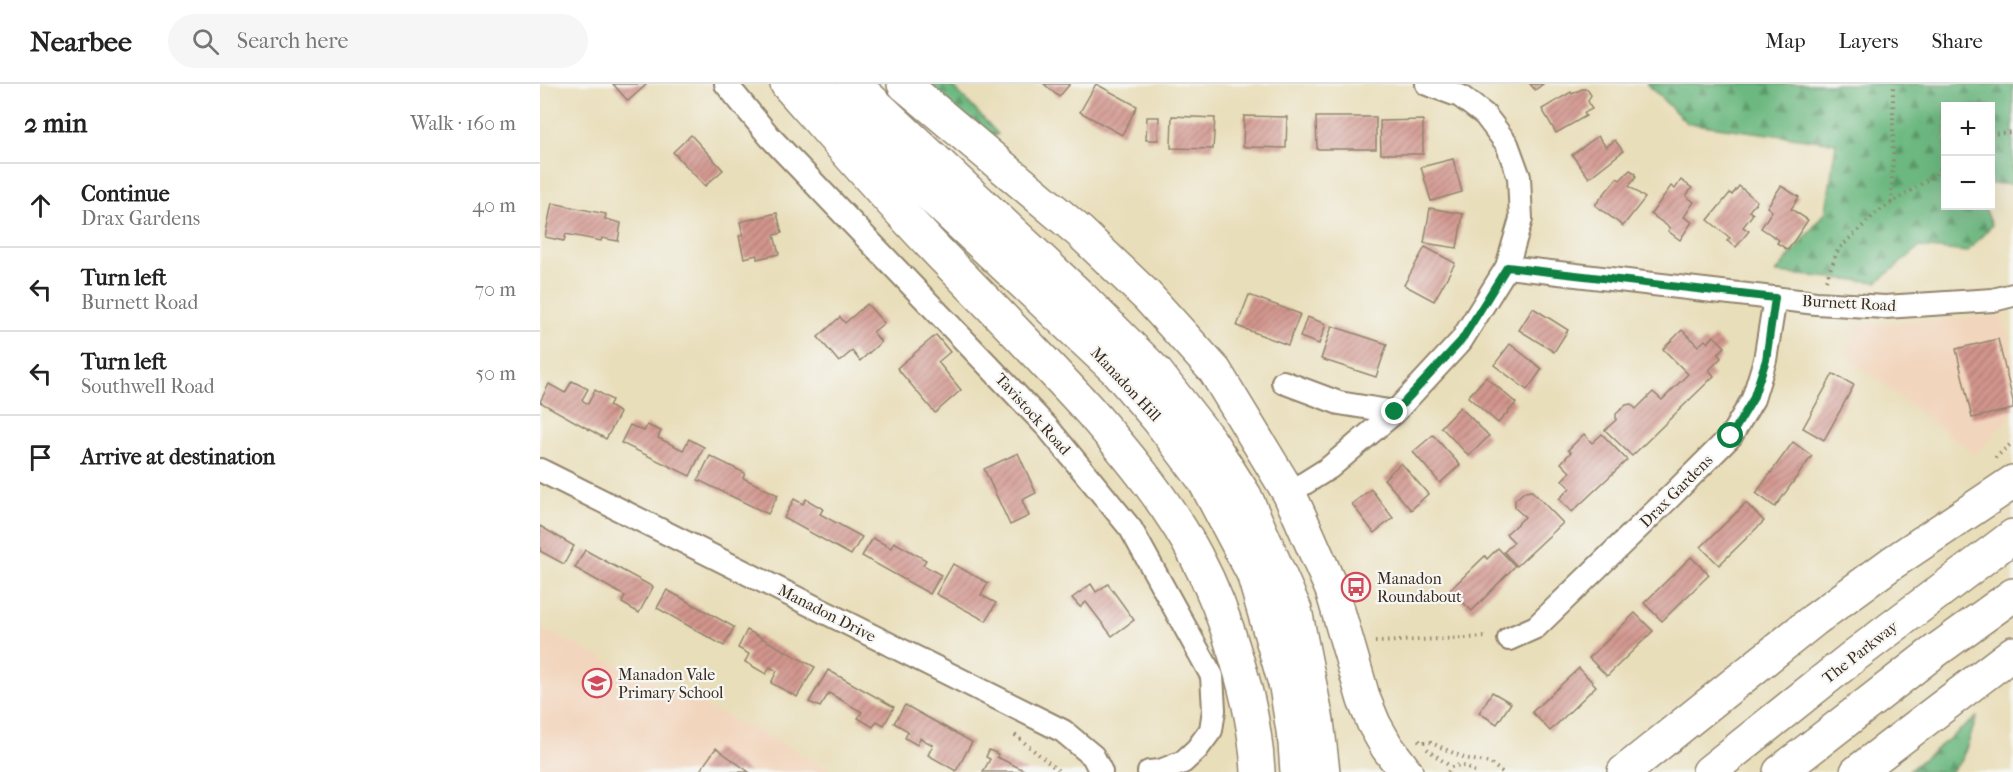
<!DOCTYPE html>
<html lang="en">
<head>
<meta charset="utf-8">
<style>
	body { margin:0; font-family:"IM FELL French Canon",serif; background:#f6f6f6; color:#222 }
	.controls { position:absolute; right:18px; top:18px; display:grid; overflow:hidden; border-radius:0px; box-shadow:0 6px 24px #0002 }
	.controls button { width:54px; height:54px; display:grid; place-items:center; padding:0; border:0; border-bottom:2px solid #e0e0e0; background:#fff; color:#222; font:30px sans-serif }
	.stop { position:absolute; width:18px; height:18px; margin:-14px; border:4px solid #0b8043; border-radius:50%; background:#fff }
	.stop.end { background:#0b8043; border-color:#fff; box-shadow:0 2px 6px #0008 }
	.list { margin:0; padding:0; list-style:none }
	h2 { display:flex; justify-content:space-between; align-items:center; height:78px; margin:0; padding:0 24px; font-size:26px }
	h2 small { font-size:20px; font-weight:400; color:#767676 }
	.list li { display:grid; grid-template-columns:39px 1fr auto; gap:18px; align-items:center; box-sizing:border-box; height:84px; padding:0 24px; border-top:2px solid #e0e0e0 }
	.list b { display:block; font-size:22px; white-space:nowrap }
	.list p { margin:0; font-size:20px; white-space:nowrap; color:#767676 }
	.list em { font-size:20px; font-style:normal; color:#767676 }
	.icon { flex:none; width:33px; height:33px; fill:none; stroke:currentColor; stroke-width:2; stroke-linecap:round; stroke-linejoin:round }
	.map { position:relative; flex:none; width:1473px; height:688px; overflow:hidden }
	header { display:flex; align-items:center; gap:36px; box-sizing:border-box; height:84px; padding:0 30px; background:#fff; border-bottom:2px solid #e0e0e0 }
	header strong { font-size:28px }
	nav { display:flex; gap:33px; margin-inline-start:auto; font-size:21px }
	.search { width:420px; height:54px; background:#f6f6f6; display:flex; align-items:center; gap:15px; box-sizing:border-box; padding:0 21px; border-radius:33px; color:#767676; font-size:22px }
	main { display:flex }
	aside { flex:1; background:#fff }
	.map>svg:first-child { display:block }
	.built { fill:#f2d5bd }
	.forest { fill:url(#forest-firs); stroke:#54714f; stroke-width:1.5 }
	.building { fill:url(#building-hatch) }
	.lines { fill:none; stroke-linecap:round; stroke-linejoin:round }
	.minor-casing { stroke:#92846c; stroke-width:26 }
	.primary-casing { stroke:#92846c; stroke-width:36 }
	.trunk-casing { stroke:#92846c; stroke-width:36 }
	.path { stroke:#92846c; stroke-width:4; stroke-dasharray:1.5 4.5; stroke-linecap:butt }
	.minor { stroke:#fff; stroke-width:22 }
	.primary { stroke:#fff; stroke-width:33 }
	.trunk { stroke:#fff; stroke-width:33 }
	.route { stroke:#0b8043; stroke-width:8 }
	.labels { text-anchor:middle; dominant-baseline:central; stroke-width:4.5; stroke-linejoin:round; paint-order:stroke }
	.street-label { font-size:16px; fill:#3b2a1e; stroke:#f6f6f2 }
	.poi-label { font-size:16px; fill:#3b2a1e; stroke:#f6f6f2; text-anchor:start }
</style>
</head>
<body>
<header>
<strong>Nearbee</strong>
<div class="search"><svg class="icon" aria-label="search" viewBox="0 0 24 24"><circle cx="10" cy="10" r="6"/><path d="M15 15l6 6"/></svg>Search here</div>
<nav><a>Map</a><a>Layers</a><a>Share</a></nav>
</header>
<main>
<aside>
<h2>2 min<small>Walk · 160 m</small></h2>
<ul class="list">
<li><svg class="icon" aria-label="ahead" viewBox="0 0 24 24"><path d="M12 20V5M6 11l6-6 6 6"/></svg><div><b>Continue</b><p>Drax Gardens</p></div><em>40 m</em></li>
<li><svg class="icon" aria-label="left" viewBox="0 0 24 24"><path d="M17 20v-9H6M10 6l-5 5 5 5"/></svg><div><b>Turn left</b><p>Burnett Road</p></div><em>70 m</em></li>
<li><svg class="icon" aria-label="left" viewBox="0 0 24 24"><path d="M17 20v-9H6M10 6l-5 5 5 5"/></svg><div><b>Turn left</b><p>Southwell Road</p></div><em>50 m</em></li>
<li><svg class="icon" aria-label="arrive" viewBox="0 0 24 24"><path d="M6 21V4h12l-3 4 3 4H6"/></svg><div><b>Arrive at destination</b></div></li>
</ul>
</aside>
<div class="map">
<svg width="1473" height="688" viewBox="0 0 1473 688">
	<defs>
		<pattern id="forest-firs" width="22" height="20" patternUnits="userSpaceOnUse" patternTransform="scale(1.5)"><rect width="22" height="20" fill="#6cb880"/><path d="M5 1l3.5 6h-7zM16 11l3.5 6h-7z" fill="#5a9668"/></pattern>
		<pattern id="building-hatch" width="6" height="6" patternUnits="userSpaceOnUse" patternTransform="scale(1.5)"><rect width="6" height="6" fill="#d2958d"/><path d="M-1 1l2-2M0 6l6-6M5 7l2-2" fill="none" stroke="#ac7a73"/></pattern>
	</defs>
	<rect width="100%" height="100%" fill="#f6f6f2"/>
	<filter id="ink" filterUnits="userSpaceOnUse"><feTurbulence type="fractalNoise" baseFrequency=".0167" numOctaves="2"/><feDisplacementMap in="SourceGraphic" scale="12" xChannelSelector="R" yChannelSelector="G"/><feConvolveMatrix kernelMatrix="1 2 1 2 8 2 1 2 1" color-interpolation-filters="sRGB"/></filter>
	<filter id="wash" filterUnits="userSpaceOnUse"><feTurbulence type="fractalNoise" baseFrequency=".008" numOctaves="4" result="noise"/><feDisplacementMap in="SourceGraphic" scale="24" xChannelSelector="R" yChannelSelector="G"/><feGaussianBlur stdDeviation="1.35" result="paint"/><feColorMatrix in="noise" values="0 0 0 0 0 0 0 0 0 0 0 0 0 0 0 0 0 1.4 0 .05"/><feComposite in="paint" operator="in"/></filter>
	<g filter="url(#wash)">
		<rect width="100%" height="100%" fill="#e9deba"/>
		<g class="built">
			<polygon points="1464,232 1473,282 1473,329 1435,371 1307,272 1318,241"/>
			<polygon points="0,544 230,653 294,688 0,688"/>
		</g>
		<g class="forest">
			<polygon points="379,0 411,0 458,50 446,57"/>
			<polygon points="1107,0 1473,0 1473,100 1451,100 1450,22 1406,22 1406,122 1444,122 1452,141 1427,168 1380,163 1337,198 1236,189 1286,128 1296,59 1147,39"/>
			<polygon points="1437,633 1422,676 1411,688 1367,688"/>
		</g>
		<g id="blocks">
			<g class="building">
				<polygon points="73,0 107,0 88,17"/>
				<polygon points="504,0 530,0 519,13"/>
				<polygon points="556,0 597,22 582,51 540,28"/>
				<polygon points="990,0 1003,0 995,6"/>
				<polygon points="1042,5 1047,5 1051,11 1048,17 1052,25 1044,29 1046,32 1016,49 1002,25 1031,8 1032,10"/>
				<polygon points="632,32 675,34 673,65 631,64"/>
				<polygon points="704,32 747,33 746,64 703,63"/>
				<polygon points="607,33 619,33 618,56 606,56"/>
				<polygon points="776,33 836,33 836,65 777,65"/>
				<polygon points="883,36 883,70 841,70 840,37"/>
				<polygon points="151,51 183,86 165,102 133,68"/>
				<polygon points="1058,52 1066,63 1075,56 1083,67 1049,94 1032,71"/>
				<polygon points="913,75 922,108 891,117 881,83"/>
				<polygon points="1090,86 1095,89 1096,93 1089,102 1105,114 1083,142 1055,121 1077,94 1080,96"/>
				<polygon points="1141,96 1152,104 1146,112 1154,118 1144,133 1152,138 1140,156 1128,147 1130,144 1111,130 1131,102 1135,105"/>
				<polygon points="1199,102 1217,117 1209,127 1213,130 1203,143 1209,147 1196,163 1187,157 1190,154 1168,136 1190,109 1192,111"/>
				<polygon points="1241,102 1259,113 1251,125 1268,136 1248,166 1237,159 1239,156 1221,144 1232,127 1227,123"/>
				<polygon points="12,119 66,130 65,135 81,139 78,157 62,154 61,157 26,150 24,157 5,153"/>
				<polygon points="890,124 923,130 917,164 884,159"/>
				<polygon points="237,129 242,149 234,151 239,170 217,175 217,171 204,174 199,152 203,151 200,138"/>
				<polygon points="885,163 915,179 894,217 864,201"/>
				<polygon points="709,211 760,230 748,261 697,242"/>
				<polygon points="327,220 344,239 333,248 341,258 320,277 312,267 299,278 278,253 300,233 305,239"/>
				<polygon points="993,224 1028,246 1014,268 979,246"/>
				<polygon points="767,233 786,240 779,260 760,253"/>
				<polygon points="792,242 847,260 836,293 781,275"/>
				<polygon points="1142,246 1158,262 1165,256 1168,259 1174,252 1185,263 1178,270 1181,274 1169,286 1174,292 1092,372 1065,346 1076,336 1076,330 1086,321 1091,320 1096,325 1113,308 1122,316 1148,290 1123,265"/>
				<polygon points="396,251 410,268 398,278 421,306 395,329 357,284"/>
				<polygon points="1458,255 1473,317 1473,325 1432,334 1416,265"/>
				<polygon points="970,260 1002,285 987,306 954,281"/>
				<polygon points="1293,290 1314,301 1284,356 1263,344"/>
				<polygon points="946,293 976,319 958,339 928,313"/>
				<polygon points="32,297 48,305 42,316 48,320 55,306 72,316 69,322 80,329 66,355 0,318 9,300 25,309"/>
				<polygon points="920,323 949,352 929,372 901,343"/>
				<polygon points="90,341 104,347 107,341 121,347 118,354 143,366 149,355 164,363 150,392 81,359"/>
				<polygon points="1044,350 1052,359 1062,350 1087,376 1032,428 1019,415 1030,404 1022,396 1030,388 1021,379 1031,368 1028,366"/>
				<polygon points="893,351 920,381 900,399 873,368"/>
				<polygon points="1253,358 1272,372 1235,423 1216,409"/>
				<polygon points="478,369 496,409 482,416 489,432 470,441 444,385"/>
				<polygon points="170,372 205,389 203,394 238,411 228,430 158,396"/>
				<polygon points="861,379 888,410 871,426 844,395"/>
				<polygon points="831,405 853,434 834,449 812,420"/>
				<polygon points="992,407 1023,439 977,482 964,468 974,458 966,450 985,433 975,424 975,416 984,408"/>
				<polygon points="254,415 263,420 266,415 283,425 280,430 322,453 311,471 244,434"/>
				<polygon points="1206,419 1224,437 1179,481 1161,463"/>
				<polygon points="0,442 34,462 24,480 0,467"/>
				<polygon points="333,454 351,464 354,458 386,476 383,481 401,491 390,510 322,472"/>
				<polygon points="958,464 975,482 932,527 910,506 945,472 947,475"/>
				<polygon points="45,466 113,503 99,529 82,519 85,512 35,484"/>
				<polygon points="1151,473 1169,491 1122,537 1104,519"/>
				<polygon points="413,480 448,499 441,511 456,519 446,537 396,510"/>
				<polygon points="551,500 556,508 568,500 594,536 572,552 546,518 540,523 532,514"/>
				<polygon points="127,506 194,543 184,562 117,524"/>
				<polygon points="1095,529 1113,547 1067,592 1049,574"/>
				<polygon points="207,546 275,583 257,613 231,599 237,587 230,583 226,590 205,578 209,570 198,564"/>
				<polygon points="1039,584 1056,602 1010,647 992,628"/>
				<polygon points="288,586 354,623 344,641 337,637 333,643 318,634 322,628 289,609 280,623 269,618"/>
				<polygon points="952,608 971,619 957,640 939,629"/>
				<polygon points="365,621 432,658 416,687 388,671 393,661 380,654 377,661 365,654 368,647 354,639"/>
				<polygon points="176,664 209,688 159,688"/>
				<polygon points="449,666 458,670 457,673 488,688 443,688 450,675 446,673"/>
			</g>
		</g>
	</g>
	<g filter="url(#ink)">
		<use href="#blocks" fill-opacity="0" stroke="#92846c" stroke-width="1.5"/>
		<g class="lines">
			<g class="minor-casing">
				<g id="minor">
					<polyline points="186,0 230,53 508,344 591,445 672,592 674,626 671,646 657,665 643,678 620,687 609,688"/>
					<polyline points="967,183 1276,219 1345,223 1453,216 1473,211"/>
					<polyline points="743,298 799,319 855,328"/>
					<polyline points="0,386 523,647 553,672 561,688"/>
					<polyline points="749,409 789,384 855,328 921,257 967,183 981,135 979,93 967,60 945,31 920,12 887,0"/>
					<polyline points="969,555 996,543 1130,413 1191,352 1213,315 1225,276 1235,214"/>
				</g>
			</g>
			<g class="primary-casing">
				<g id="primary">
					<polyline points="274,0 349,73 577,287 618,335 664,396 713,489 746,603 755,659 757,688"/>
					<polyline points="314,0 541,213 616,288 670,357 705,412 755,526 777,637 783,688"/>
				</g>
			</g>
			<g class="trunk-casing">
				<g id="trunk">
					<path d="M247,0C298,58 348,116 402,172C452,223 501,273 549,326C588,371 628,419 656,472C673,504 686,538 696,573C708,611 716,648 718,688"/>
					<polyline points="364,0 540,148 607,212 675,287 749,409 760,433 792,506 824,616 834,640 847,663 866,688"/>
					<polyline points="1084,688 1274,536 1352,479 1473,398"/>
					<polyline points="1169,688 1314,572 1473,452"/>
					<polyline points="1240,688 1390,571 1473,511"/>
					<polyline points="1317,688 1473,569"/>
				</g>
			</g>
			<g class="path">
				<polyline points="1450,50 1473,48"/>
				<polyline points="1351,119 1353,76 1353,0"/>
				<polyline points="1286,196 1298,166 1336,129 1395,91 1406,77"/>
				<polyline points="1455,374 1473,358"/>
				<polyline points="835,558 947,553"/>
				<polyline points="475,651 520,688"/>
				<polyline points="879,656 880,658 890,658 924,674 950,679 962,688"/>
				<polyline points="887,665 911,683"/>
				<polyline points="908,688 911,683 921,681 936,688"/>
			</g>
			<use href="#minor" class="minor"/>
			<use href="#primary" class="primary"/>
			<use href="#trunk" class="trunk"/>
		</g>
	</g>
	<g class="lines" filter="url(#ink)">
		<polyline class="route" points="855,328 921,257 967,183 1235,214 1226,276 1213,315 1191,352"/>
	</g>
	<defs>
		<g id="bus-ring" transform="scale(1.5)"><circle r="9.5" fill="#f6f6f2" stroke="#d1495b" stroke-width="1.5"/><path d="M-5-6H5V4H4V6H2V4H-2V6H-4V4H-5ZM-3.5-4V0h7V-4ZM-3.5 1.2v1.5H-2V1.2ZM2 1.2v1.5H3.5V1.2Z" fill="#d1495b"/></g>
		<g id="school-ring" transform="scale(1.5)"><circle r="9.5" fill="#f6f6f2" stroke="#d1495b" stroke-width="1.5"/><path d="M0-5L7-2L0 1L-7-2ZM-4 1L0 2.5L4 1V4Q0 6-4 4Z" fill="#d1495b"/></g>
	</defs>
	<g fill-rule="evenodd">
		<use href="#bus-ring" x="816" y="503"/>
		<use href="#school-ring" x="57" y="599"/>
	</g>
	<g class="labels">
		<g class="street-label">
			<text transform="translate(1309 219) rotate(3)">Burnett Road</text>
			<text transform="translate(586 300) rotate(47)">Manadon Hill</text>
			<text transform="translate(493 330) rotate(48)">Tavistock Road</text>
			<text transform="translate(1136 407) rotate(-45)">Drax Gardens</text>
			<text transform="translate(287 529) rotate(27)">Manadon Drive</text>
			<text transform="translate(1320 568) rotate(-38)">The Parkway</text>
		</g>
		<g class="poi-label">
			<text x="837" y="494">Manadon<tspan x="837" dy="18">Roundabout</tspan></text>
			<text x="78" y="590">Manadon Vale<tspan x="78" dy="18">Primary School</tspan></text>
		</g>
	</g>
</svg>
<div class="controls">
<button>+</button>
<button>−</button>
</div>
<div class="stop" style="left:1191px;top:352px"></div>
<div class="stop end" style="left:855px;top:328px"></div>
</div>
</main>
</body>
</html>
